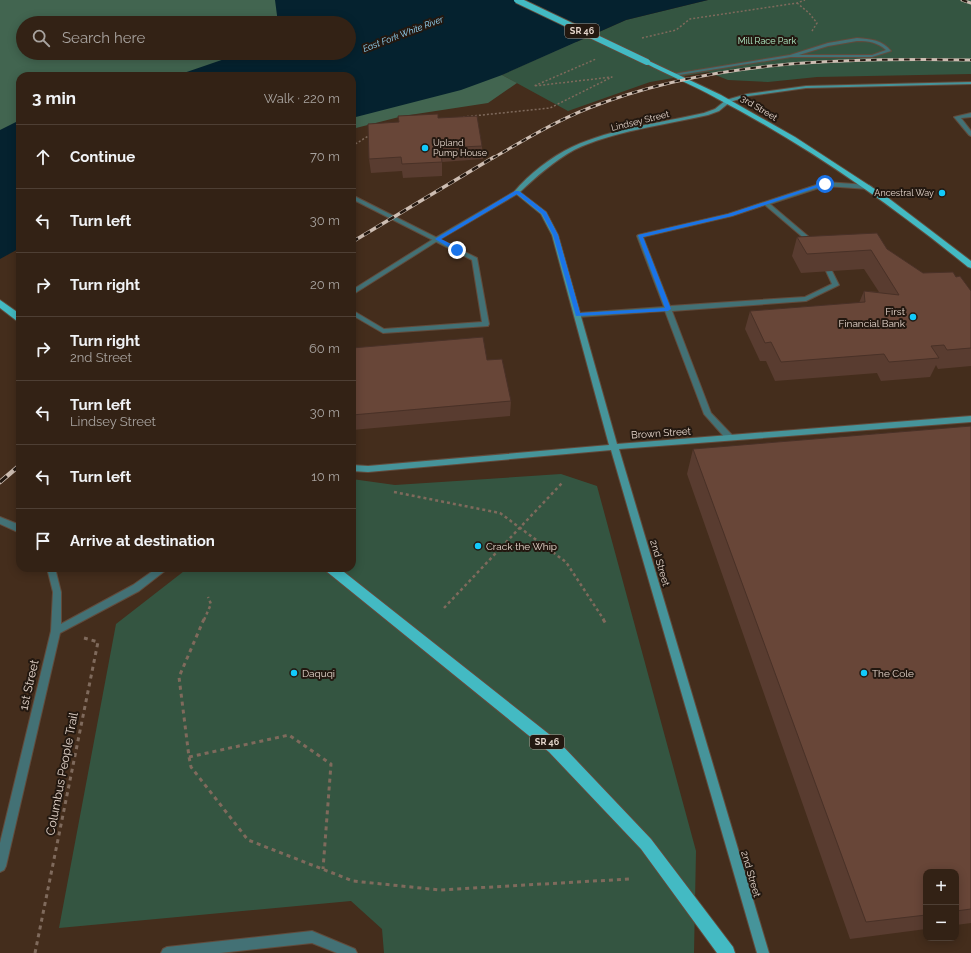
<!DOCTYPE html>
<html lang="en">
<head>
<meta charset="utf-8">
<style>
	body { margin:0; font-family:Raleway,sans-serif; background:#3b2a1e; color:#f1f3f6 }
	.controls { position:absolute; right:12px; bottom:12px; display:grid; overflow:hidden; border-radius:8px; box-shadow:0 2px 10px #0003 }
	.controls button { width:36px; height:36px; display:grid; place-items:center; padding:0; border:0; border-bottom:1px solid #4e3f34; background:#332215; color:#f1f3f6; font:20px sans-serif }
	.stop { position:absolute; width:12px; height:12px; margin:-9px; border:3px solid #1a73e8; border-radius:50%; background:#fff }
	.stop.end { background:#1a73e8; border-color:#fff; box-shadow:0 1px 4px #0008 }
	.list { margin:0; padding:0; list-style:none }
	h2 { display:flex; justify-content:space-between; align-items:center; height:52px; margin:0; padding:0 16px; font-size:17px }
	h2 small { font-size:13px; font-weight:400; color:#a9a4a0 }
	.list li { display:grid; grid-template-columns:26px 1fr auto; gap:12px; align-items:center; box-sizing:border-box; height:64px; padding:0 16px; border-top:1px solid #4e3f34 }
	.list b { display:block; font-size:15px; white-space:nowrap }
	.list p { margin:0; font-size:13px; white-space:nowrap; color:#a9a4a0 }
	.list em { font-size:13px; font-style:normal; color:#a9a4a0 }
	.icon { flex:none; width:22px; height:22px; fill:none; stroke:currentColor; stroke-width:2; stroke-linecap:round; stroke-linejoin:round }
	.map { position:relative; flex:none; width:971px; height:953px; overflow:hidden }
	.search { position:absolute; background:#332215; box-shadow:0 2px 10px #0003; left:16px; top:16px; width:340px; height:44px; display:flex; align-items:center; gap:10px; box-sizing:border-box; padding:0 14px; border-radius:22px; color:#a9a4a0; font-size:15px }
	.panel { position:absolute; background:#332215; box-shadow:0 2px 10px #0003; left:16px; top:72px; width:340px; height:500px; border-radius:12px }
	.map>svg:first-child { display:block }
	.green { fill:#345541 }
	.forest { fill:#426550; fill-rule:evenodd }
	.water { fill:#05222f }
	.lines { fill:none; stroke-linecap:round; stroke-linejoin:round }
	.service-casing { stroke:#614b3c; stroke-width:2 }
	.minor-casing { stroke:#614b3c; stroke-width:2 }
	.secondary-casing { stroke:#614b3c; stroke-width:2 }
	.trunk-casing { stroke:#614b3c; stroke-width:2 }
	.path-far2 { stroke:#7f6a5c; stroke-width:1.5; stroke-dasharray:2 2; stroke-linecap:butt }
	.path-far1 { stroke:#7f6a5c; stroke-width:2.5; stroke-dasharray:3 3; stroke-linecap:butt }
	.path { stroke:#7f6a5c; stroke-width:3; stroke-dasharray:4 4; stroke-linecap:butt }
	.service { fill:#437175; fill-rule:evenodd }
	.minor { fill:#437175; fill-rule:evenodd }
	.secondary { fill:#46949a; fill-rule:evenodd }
	.trunk { fill:#43bac3; fill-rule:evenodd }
	.rail-far2-casing { stroke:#cdbdb2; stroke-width:3 }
	.rail-far1-casing { stroke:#cdbdb2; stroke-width:3.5 }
	.rail-casing { stroke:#cdbdb2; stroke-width:4.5 }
	.rail-far2 { stroke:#231810; stroke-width:2; stroke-dasharray:5.5; stroke-linecap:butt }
	.rail-far1 { stroke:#231810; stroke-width:2.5; stroke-dasharray:7; stroke-linecap:butt }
	.rail { stroke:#231810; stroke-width:3; stroke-dasharray:9; stroke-linecap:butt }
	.trunk-bridge-casing { stroke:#614b3c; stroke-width:8; stroke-linecap:butt }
	.trunk-bridge { stroke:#43bac3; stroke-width:6 }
	.wall { fill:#593c30 }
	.building { fill:#684638; stroke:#493127 }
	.route { fill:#1a73e8 }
	.poi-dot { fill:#12cafb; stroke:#231810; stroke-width:1.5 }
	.labels { text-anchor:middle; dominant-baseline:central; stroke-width:4; stroke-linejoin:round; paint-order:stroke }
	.shield { fill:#231810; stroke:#aa9c93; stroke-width:1 }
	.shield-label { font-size:9px; font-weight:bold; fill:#e4d5cb }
	.far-water-label { font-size:9px; font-style:italic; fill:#98dbfd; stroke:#231810 }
	.far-park-label { font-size:9px; fill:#b7f6cf; stroke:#231810 }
	.far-street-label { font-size:9px; fill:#e4d5cb; stroke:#231810 }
	.far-poi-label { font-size:9px; fill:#e4d5cb; stroke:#231810; text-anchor:start }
	.poi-label { font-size:10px; fill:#e4d5cb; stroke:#231810; text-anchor:start }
	.street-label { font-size:10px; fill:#e4d5cb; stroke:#231810 }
	.near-street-label { font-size:12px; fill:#e4d5cb; stroke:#231810 }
</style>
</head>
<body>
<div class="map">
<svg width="971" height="953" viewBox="0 0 971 953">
	<rect width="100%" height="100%" fill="#442d1c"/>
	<g class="green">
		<polygon points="708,0 971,0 971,74 817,77 768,82 728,80 708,72 650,82 568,111 502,75 626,20"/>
		<polygon points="561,474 597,486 696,851 694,953 384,953 382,929 351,901 59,928 116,624 188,568 352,568 352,479 395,485"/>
	</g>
	<path class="forest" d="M0,0H492L577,42L502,75L517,83L488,103L403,116L352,129V76H20V236L0,226ZM23,23H349V53H23Z"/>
	<g class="water">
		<polygon points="275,0 708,0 626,20 502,75 461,90 352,118 352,76 175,76 242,53 349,53 349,23 278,23"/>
		<polygon points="20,120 20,248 0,259 0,130"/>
	</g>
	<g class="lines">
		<g class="service-casing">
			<g id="service">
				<path d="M857,38C871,39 882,40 891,51L872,57H791L673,76L671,75L673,74L790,55L828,43ZM857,41C869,41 877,42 886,50L872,55H799L828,46Z"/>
				<polygon points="971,113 971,117 961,118 971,131 971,136 969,135 954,117"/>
				<polygon points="825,182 869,185 872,187 869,189 825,186 770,204 816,243 816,245 812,245 765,205 732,216 643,237 670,306 805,297 832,284 826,271 829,269 832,271 839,285 806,301 672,311 711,413 733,436 734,438 733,440 727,440 704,414 665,311 578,317 575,315 578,313 664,307 637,236 638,235 728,214"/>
				<polygon points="352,195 477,258 489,324 488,326 383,333 352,315 352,310 384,329 482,322 472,260 352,199"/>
				<polygon points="312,931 355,949 357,953 337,953 312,943 220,953 161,953 163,949 167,947"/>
			</g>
		</g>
		<g class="minor-casing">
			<g id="minor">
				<polygon points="517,190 519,191 519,193 439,240 352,295 352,290 435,238"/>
				<polygon points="0,517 20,525 20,533 0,524"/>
				<polygon points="47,568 55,568 61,592 61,624 133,585 157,568 167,568 166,570 139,591 60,633 6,866 4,870 0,872 0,843 51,631 53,592"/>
			</g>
		</g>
		<g class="secondary-casing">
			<path id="secondary" d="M971,82V84L806,88L749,96L730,102L719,111L708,115C665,125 613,131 574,150C554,161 537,176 520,192L546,212L558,235L617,444L971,416V422L619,449L769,953H757L611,450L368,472L352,471V465L368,466L609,445L552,235L541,214L514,192C529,174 551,157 572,147C613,128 661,123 704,113L715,109L726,100L747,94L806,86Z"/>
		</g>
		<g class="trunk-casing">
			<g id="trunk">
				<path d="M647,60L721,95L795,137L887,197L971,261V268L968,267C889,203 806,145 716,98C693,85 668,75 645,63L644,62Z"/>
				<polygon points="0,300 20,314 20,322 17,321 0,308"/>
				<polygon points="324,568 339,568 559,742 651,839 733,947 735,953 717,953 641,849 549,752 326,571"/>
			</g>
		</g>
		<g class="path-far2">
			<polyline points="797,3 809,13 817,23 812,31"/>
			<polyline points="642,38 676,30 690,19 797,3 805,0"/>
			<polyline points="463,117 550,108 612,77 534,86 596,59"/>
			<polyline points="352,146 370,135"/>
		</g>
		<g class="path-far1">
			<polyline points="394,492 500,513 566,562 604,620"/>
			<polyline points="444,608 563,482"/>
			<polyline points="204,620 211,604 208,597"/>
		</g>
		<g class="path">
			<polyline points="204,619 179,677 189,757 191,767 248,840 353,881 440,890 629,879"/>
			<polyline points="603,619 606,624"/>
			<polyline points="189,757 289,735 331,764 323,869"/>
			<polyline points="35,953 98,642 84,638"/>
		</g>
		<use href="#service" class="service"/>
		<use href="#minor" class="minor"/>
		<use href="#secondary" class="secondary"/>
		<use href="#trunk" class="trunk"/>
		<g class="rail-far2-casing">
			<g id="rail-far2">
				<polyline points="962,0 971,3"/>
				<path d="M493,158C524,140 556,121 589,108C711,60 842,58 971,60"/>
			</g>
		</g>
		<g class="rail-far1-casing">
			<polyline id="rail-far1" points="352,242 494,157"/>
		</g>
		<g class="rail-casing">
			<polyline id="rail" points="0,482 20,465"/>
		</g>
		<use href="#rail-far2" class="rail-far2"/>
		<use href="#rail-far1" class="rail-far1"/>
		<use href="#rail" class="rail"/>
		<g class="trunk-bridge-casing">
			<polyline id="trunk-bridge" points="517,0 647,62"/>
		</g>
		<use href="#trunk-bridge" class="trunk-bridge"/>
	</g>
	<g class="wall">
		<polygon points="438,118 482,146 483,159 442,162 442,176 403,178 402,171 371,173 369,159 399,122"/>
		<polygon points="797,237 887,249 923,273 956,277 971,291 971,366 938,369 936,365 930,377 881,381 877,373 775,381 766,361 760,361 745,329 750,311 859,303 864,291 879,292 864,269 801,273 792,256"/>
		<polygon points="352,348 487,360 511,401 510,416 352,430"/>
		<polygon points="971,426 971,923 956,925 956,872 926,872 926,929 850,939 687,474 693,449"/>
	</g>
	<g class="building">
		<polygon points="438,114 438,118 477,116 482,146 440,148 442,162 402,164 401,157 369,159 368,124 399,122 398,116"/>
		<polygon points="877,233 887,249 923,273 953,272 956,277 960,276 971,291 971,348 947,350 944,345 931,346 939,358 889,362 884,354 781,362 771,342 765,343 750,311 865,302 864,291 899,295 871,250 807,254 797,237"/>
		<polygon points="483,337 487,360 502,359 511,401 352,415 352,348"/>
		<polygon points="971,426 971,909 956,911 956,872 926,872 926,915 866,922 693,449"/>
	</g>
	<polygon class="route" points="823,183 827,184 732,216 643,237 671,309 668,311 576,316 553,235 542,214 517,194 441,239 459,248 459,251 455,251 435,239 515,191 519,191 546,212 558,235 580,313 665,308 638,235 728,214"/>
	<g class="poi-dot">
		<circle cx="425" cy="148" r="4"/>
		<circle cx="942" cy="193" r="4"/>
		<circle cx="913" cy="317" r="4"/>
		<circle cx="478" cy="546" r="4"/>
		<circle cx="294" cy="673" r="4"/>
		<circle cx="864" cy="673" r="4"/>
	</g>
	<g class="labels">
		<g class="shield">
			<rect x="565" y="24" width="34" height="14" rx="3"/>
			<rect x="530" y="735" width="34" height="14" rx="3"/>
		</g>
		<g class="shield-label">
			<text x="582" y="31">SR 46</text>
			<text x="547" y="742">SR 46</text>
		</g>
		<g class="far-water-label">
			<text transform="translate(403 34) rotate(-21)">East Fork White River</text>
		</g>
		<g class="far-park-label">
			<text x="767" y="41">Mill Race Park</text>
		</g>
		<g class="far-street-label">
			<text transform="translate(759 108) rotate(31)">3rd Street</text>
			<text transform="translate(640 121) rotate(-14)">Lindsey Street</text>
		</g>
		<g class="far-poi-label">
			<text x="433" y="143">Upland<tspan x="433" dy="10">Pump House</tspan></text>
			<text x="934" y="193" text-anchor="end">Ancestral Way</text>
		</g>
		<g class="poi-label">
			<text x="905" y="311" text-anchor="end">First<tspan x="905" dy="12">Financial Bank</tspan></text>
			<text x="486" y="546">Crack the Whip</text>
			<text x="302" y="673">Daquqi</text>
			<text x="872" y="673">The Cole</text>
		</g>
		<g class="street-label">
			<text transform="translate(661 433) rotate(-4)">Brown Street</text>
			<text transform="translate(660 563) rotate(74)">2nd Street</text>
			<text transform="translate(751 874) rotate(74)">2nd Street</text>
		</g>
		<g class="near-street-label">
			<text transform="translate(29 685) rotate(-77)">1st Street</text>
			<text transform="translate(62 774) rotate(-79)">Columbus People Trail</text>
		</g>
	</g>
</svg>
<div class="controls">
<button>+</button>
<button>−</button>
</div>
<div class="stop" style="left:825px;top:184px"></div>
<div class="stop end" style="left:457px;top:250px"></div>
<div class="search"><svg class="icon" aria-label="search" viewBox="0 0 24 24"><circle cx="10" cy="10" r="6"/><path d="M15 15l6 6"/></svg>Search here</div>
<section class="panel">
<h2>3 min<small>Walk · 220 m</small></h2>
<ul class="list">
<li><svg class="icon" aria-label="ahead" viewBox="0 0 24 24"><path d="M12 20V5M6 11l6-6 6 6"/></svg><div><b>Continue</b></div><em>70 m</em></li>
<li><svg class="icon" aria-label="left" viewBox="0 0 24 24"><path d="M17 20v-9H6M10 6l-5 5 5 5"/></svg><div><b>Turn left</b></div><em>30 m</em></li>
<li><svg class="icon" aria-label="right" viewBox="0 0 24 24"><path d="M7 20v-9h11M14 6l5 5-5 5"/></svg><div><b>Turn right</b></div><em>20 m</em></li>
<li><svg class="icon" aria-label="right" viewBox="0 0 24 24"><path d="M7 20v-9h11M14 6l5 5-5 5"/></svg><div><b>Turn right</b><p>2nd Street</p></div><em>60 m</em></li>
<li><svg class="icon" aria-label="left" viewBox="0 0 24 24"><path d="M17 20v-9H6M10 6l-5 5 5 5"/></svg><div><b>Turn left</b><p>Lindsey Street</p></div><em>30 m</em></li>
<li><svg class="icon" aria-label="left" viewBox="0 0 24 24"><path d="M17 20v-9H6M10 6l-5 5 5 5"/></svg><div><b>Turn left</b></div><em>10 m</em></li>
<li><svg class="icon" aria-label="arrive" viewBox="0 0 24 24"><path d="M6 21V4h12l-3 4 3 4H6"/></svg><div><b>Arrive at destination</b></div></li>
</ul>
</section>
</div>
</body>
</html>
